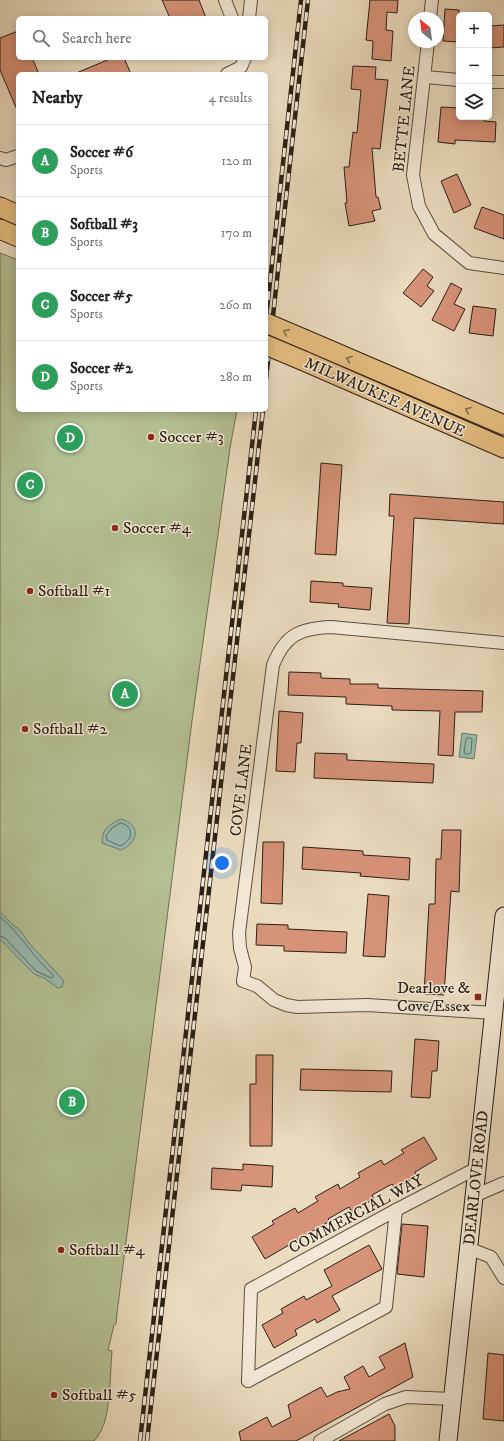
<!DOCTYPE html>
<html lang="en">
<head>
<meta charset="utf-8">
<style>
	body { margin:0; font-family:"IM FELL DW Pica",serif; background:#f2f2f2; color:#222 }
	.controls { position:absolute; right:12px; top:12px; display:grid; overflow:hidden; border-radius:6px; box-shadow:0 2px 10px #0003 }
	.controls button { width:36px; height:36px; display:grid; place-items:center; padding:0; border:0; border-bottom:1px solid #e0e0e0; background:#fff; color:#222; font:20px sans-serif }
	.compass { position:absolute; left:408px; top:12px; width:36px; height:36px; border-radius:50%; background:#fff; box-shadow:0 2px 10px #0003; rotate:331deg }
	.you { position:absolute; left:222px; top:863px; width:14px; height:14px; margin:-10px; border:3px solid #fff; border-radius:50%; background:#1a73e8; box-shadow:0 0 0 6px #1a73e833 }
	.badge { display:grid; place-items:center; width:26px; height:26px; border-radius:50%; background:#ea580c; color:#fff; font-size:13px; font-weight:700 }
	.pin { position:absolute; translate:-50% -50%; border:2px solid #fff; box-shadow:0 1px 4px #0006 }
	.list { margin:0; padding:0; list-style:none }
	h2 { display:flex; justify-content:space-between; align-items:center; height:52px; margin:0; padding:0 16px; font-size:17px }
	h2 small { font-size:13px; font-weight:400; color:#767676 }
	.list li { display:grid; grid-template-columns:26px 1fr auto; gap:12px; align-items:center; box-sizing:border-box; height:72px; padding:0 16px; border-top:1px solid #e0e0e0 }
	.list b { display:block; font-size:15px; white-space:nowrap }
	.list p { margin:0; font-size:13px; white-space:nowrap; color:#767676 }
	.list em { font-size:13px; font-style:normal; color:#767676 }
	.icon { flex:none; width:22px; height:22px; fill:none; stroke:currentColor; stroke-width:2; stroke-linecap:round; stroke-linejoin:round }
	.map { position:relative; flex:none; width:504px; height:1441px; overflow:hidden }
	.search { position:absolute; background:#fff; box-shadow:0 2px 10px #0003; left:16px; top:16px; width:252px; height:44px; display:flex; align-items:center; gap:10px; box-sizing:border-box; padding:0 14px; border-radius:6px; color:#767676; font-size:15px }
	.panel { position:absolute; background:#fff; box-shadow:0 2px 10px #0003; left:16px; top:72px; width:252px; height:340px; border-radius:6px }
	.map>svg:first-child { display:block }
	.green { fill:#b4c194; stroke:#707055 }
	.water { fill:#98bbaf; stroke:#6c7d72 }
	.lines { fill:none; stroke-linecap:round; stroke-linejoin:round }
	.shore { stroke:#626e62; stroke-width:1 }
	.building { fill:#d79378; stroke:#2b2016 }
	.minor-casing { stroke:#5b4f40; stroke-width:14 }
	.secondary-casing { stroke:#2b2016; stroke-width:19 }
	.primary-casing { stroke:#2b2016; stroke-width:21 }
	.minor { stroke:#f2e8d5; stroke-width:12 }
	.secondary { stroke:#f2e8d5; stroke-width:17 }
	.primary { stroke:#e6be80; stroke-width:19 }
	.rail-casing { stroke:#2b2016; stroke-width:4.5 }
	.rail { stroke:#f2e8d5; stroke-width:3; stroke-dasharray:9; stroke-linecap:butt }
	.primary-bridge-casing { stroke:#2b2016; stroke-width:21; stroke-linecap:butt }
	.primary-bridge { stroke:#e6be80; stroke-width:19 }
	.oneway { stroke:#886f4b }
	.poi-dot { fill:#8f2418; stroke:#f2e8d5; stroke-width:1.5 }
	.labels { text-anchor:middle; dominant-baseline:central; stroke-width:3; stroke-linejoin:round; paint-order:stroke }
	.street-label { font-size:16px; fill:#2b2016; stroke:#f2e8d5 }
	.poi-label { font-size:16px; fill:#2b2016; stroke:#f2e8d5; text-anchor:start }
</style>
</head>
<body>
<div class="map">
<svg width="504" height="1441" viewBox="0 0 504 1441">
	<rect width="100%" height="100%" fill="#ebdbbf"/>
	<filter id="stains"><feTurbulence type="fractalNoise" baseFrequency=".005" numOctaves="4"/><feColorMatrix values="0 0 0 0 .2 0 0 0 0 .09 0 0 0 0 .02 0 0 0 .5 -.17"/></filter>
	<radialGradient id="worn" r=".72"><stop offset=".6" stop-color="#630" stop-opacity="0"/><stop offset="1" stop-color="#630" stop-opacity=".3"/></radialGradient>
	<path class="green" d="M0,253L18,260V410H237L230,448L192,721L117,1313L116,1324L114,1325L108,1350L112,1351C110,1372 111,1412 101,1431C99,1434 97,1438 94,1441H0Z"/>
	<g class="water">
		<polygon points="462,733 477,735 474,759 459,757"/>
		<path d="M121,819C142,825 138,843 121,850L102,843C102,828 109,825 121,819Z"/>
		<polygon points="0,912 12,924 20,930 29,943 64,981 62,987 58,988 44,978 34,974 0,939"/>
	</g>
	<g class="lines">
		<g class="shore">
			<polygon points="467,738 471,738 472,739 471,753 469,754 465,754 464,752 466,739"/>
			<path d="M121,823C136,827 132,841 120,846L107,840L106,836L112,828Z"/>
			<path d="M0,917C20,933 33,957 53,975V977L51,978L36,971L5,938L0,936"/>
		</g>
	</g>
	<g class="building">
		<polygon points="162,0 199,0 206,18 170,18"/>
		<polygon points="370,0 398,0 397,13 387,12 386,30 393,31 391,61 372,59 373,41 366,40"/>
		<polygon points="445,9 459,10 459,42 443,41"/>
		<polygon points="504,25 504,47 489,48 489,26"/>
		<polygon points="18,31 18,58 32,58 39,74 18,74 18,112 0,70 0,38"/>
		<polygon points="112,58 124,58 131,74 74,74"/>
		<polygon points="353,66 376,67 375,79 388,80 380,149 372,148 376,197 378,197 381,209 372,211 375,221 349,226 345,203 347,203 344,167 349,167 353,132 357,133 361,90 351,89"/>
		<polygon points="441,107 459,108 458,117 484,117 484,121 496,122 495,142 455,140 455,144 438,142"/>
		<polygon points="457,174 471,205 454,213 441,181"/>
		<polygon points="482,207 504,215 504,239 474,228"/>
		<polygon points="423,269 433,277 427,286 434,291 421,307 403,293"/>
		<polygon points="451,283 462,289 454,304 465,309 454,331 432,320"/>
		<polygon points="473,306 496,309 493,336 469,333"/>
		<polygon points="321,463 342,465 336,555 315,554"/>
		<polygon points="390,494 504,502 504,524 414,518 409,624 387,623 394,516 389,516"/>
		<polygon points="311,581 343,583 343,586 372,588 370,610 338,607 339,604 310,602"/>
		<polygon points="289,672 321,673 321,678 350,679 350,684 378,684 378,688 483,691 482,712 455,712 453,756 438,755 440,711 392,710 392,706 346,704 346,697 288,695"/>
		<polygon points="279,711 303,713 301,743 297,743 295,772 276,771"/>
		<polygon points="315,753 347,754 347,760 434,764 433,783 314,778"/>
		<polygon points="442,830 461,830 459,892 451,891 444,995 424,994 429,904 435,904 436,859 441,859"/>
		<polygon points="263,842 284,842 282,904 261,903"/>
		<polygon points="303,847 363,851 363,855 410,858 409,880 360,876 361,873 302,869"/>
		<polygon points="368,894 389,896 385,957 363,956"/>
		<polygon points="257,924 288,925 288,929 347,932 346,953 284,951 284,946 256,945"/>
		<polygon points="415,1039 439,1041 437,1071 432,1071 430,1098 411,1097"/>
		<polygon points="256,1055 273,1055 272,1146 250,1146 250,1084 256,1084"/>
		<polygon points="301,1069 392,1071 391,1092 300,1090"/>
		<polygon points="424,1137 437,1159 415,1172 417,1176 395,1189 392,1184 372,1195 374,1199 352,1212 349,1207 328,1219 330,1221 265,1259 252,1237 274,1224 272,1221 295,1208 298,1213 318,1201 315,1197 338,1184 340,1189 360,1177 358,1173 381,1160 384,1165 404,1153 401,1150"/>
		<polygon points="243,1164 273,1166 272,1187 242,1185 241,1191 211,1189 212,1168 243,1170"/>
		<polygon points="402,1224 428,1226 424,1277 397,1274"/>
		<polygon points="369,1245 382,1269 332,1296 340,1310 317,1323 315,1319 295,1330 297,1335 274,1348 262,1325 283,1313 281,1309 304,1296 306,1300 332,1286 324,1270"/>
		<polygon points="405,1343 413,1377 296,1441 241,1441 239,1432 267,1417 272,1427 291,1417 288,1405 321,1387 327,1397 337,1392 350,1389 344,1377 363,1366 369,1377 385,1368 379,1357"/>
		<polygon points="488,1353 504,1355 504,1421 483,1419"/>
		<polygon points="389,1414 395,1426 395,1441 339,1441"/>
	</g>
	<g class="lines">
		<g class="minor-casing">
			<g id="minor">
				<polyline points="225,0 232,18"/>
				<polyline points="249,18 251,0"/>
				<polyline points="430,18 432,0"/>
				<polyline points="428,42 413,175 419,206 434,234 469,263 504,268"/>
				<polyline points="227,74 241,67 245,58"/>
				<polyline points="425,77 459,80"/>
				<polyline points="489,82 504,82"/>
				<polyline points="0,158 6,160 18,156"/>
				<path d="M494,1013L367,1005L297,1007L286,1005L274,1000L257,986L243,981L245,967L240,948L239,933L273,665C285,635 300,628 331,627L504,643"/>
				<polyline points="474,1196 504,1183"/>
				<polyline points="468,1248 491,1257 504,1278"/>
				<polyline points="248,1381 251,1289 396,1210 477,1168"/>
				<polyline points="248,1381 386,1307 396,1210"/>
				<polyline points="320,1441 385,1404 406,1397 452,1399"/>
			</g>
		</g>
		<g class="secondary-casing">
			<polyline id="secondary" points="448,1441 504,916"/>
		</g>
		<g class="primary-casing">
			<g id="primary">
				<polyline points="0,207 18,215"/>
				<polyline points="0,229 18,237"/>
				<polyline points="306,340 504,425"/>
				<polyline points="304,361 504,448"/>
			</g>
		</g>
		<use href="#minor" class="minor"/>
		<use href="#secondary" class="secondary"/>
		<use href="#primary" class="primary"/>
		<g class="rail-casing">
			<g id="rail">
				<polyline points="266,318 301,0"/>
				<polyline points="266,379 308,0"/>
				<polyline points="140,1441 256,410"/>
				<polyline points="147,1441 263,410"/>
			</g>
		</g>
		<use href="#rail" class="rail"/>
		<g class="primary-bridge-casing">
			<g id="primary-bridge">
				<polyline points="266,323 306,340"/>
				<polyline points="266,345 304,361"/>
			</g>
		</g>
		<use href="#primary-bridge" class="primary-bridge"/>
	</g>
	<defs><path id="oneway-chevron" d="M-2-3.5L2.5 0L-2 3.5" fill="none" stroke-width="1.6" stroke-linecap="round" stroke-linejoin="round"/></defs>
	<g class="oneway">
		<use href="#oneway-chevron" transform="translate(286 332) rotate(-156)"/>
		<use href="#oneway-chevron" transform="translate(349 359) rotate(-157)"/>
		<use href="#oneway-chevron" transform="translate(468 410) rotate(-157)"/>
	</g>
	<g class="poi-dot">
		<circle cx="151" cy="437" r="4"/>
		<circle cx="115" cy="528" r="4"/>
		<circle cx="30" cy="591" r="4"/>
		<circle cx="25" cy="729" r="4"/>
		<rect x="474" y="993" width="8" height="8" rx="2"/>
		<circle cx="61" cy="1250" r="4"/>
		<circle cx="54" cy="1395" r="4"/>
	</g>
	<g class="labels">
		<g class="street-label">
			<text transform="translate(404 119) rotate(-84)">BETTE LANE</text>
			<text transform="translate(385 397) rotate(24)">MILWAUKEE AVENUE</text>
			<text transform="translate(241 790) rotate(-83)">COVE LANE</text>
			<text transform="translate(476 1178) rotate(-84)">DEARLOVE ROAD</text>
			<text transform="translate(356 1214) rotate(-28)">COMMERCIAL WAY</text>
		</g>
		<g class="poi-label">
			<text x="159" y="437">Soccer #3</text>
			<text x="123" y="528">Soccer #4</text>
			<text x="38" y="591">Softball #1</text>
			<text x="33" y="729">Softball #2</text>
			<text x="470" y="988" text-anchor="end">Dearlove &amp;<tspan x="470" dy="18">Cove/Essex</tspan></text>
			<text x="69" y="1250">Softball #4</text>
			<text x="62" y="1395">Softball #5</text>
		</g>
	</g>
	<rect width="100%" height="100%" filter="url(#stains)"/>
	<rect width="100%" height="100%" fill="url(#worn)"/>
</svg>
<div class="controls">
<button>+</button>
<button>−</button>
<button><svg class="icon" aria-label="layers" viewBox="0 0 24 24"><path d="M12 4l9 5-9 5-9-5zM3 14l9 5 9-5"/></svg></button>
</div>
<svg class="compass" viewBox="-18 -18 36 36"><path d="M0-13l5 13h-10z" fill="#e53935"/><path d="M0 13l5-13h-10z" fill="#767676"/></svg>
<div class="you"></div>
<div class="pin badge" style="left:125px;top:694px;background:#2e9e5b">A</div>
<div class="pin badge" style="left:72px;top:1102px;background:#2e9e5b">B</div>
<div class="pin badge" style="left:30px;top:485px;background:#2e9e5b">C</div>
<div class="pin badge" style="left:70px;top:438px;background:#2e9e5b">D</div>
<div class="search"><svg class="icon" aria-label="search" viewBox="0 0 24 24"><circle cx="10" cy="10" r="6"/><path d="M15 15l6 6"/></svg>Search here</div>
<section class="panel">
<h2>Nearby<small>4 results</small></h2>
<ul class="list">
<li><span class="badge" style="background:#2e9e5b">A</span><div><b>Soccer #6</b><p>Sports</p></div><em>120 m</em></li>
<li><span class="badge" style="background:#2e9e5b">B</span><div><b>Softball #3</b><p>Sports</p></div><em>170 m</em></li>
<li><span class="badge" style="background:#2e9e5b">C</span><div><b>Soccer #5</b><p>Sports</p></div><em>260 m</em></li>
<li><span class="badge" style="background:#2e9e5b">D</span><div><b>Soccer #2</b><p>Sports</p></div><em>280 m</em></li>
</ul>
</section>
</div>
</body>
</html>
